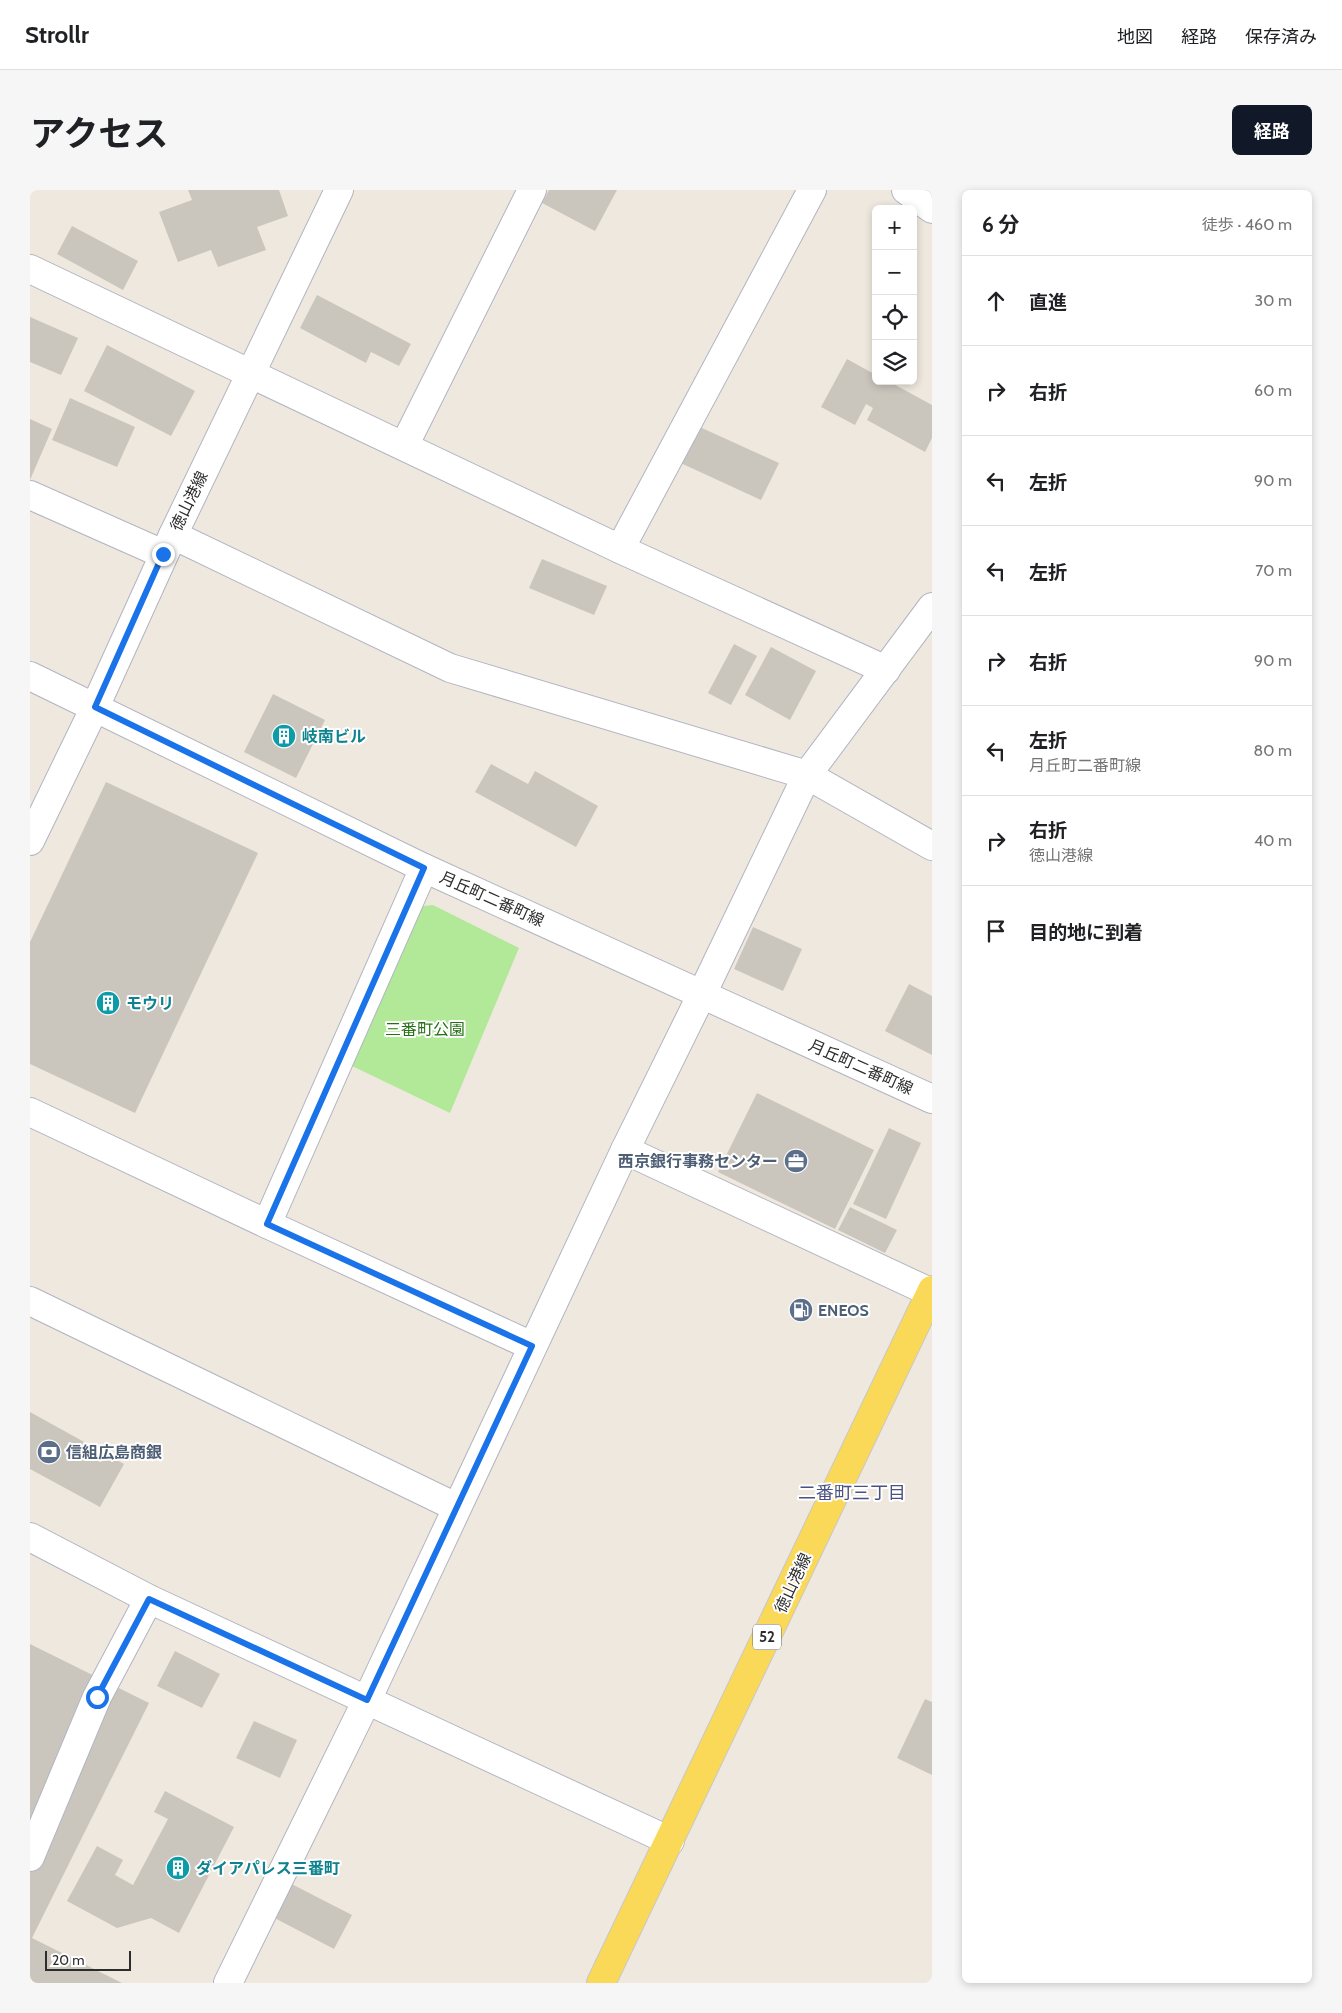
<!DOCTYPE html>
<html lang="ja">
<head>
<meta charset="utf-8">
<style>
	body { margin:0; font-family:Cabin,"Noto Sans JP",sans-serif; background:#f6f6f6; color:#202124 }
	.controls { position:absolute; right:15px; top:15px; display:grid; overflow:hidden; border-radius:8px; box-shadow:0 2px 8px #0003 }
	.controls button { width:45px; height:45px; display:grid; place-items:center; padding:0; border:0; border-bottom:1px solid #e0e0e0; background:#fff; color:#202124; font:25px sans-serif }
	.scale { position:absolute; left:15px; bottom:12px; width:86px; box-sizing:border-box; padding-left:5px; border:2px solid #2d2d2d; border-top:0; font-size:14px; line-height:18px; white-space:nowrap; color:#2d2d2d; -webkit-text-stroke:4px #fff; paint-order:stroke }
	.stop { position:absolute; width:15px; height:15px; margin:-11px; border:4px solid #1a73e8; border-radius:50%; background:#fff }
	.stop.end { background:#1a73e8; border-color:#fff; box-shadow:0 1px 5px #0008 }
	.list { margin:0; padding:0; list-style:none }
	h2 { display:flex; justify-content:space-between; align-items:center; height:65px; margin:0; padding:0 20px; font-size:21px }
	h2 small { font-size:16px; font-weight:400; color:#757577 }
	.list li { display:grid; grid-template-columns:32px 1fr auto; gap:15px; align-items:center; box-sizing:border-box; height:90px; padding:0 20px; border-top:1px solid #e0e0e0 }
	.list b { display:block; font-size:19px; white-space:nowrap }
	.list p { margin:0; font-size:16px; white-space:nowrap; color:#757577 }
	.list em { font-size:16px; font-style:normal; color:#757577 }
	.icon { flex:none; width:28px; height:28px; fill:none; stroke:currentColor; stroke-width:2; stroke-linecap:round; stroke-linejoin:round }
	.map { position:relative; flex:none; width:902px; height:1793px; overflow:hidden; border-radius:8px }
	header { display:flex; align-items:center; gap:30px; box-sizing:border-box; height:70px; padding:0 25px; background:#fff; border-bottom:1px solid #e0e0e0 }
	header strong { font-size:24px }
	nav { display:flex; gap:28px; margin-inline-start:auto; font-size:18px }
	.intro { display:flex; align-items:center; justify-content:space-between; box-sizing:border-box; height:120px; padding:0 30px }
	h1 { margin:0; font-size:35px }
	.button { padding:12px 22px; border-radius:8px; background:#111827; color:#fff; font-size:18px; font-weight:700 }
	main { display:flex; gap:30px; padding:0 30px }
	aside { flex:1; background:#fff; border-radius:8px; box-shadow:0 2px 8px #0003 }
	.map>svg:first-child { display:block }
	.green { fill:#b1e998 }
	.building { fill:#cbc6bd }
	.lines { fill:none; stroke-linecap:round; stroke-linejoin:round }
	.minor-casing { stroke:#b2b4c1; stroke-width:30 }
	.major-casing { stroke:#c8c8c8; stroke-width:30 }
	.minor { stroke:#fff; stroke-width:28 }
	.major { stroke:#fad858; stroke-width:28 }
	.route { stroke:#1a73e8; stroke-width:6 }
	.labels { text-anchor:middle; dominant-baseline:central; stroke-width:4; stroke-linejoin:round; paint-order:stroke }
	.shield { fill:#fff; stroke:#6c6c6c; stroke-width:1 }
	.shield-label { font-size:15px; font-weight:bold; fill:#2d2d2d }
	.street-label { font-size:16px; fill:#2d2d2d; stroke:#fff }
	.culture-label { font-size:16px; font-weight:bold; fill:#0d838f; stroke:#fff; text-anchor:start }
	.park-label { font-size:16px; fill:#267116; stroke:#fff }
	.service-label { font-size:16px; font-weight:bold; fill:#4e5e75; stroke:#fff; text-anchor:start }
	.neighbourhood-label { font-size:18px; fill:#495281; stroke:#fff }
</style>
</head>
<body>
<header>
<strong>Strollr</strong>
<nav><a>地図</a><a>経路</a><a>保存済み</a></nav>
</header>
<div class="intro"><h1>アクセス</h1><a class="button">経路</a></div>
<main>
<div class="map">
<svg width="902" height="1793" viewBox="0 0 902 1793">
	<rect width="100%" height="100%" fill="#efe8de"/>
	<polygon class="green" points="403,715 489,758 420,923 320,875 383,731 393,716"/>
	<g class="building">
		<polygon points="158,0 249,0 258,26 227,37 236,60 188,77 181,60 148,72 129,22 162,10"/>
		<polygon points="519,0 587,0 565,41 512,13"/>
		<polygon points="42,36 108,71 93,100 27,64"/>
		<polygon points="287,105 381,154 369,176 341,162 336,173 270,138"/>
		<polygon points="0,127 48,148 31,185 0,172"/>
		<polygon points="77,155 165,201 141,246 54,201"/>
		<polygon points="817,169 846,185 846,191 858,191 902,215 902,248 895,262 837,230 843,218 836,214 825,235 791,217"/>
		<polygon points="40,208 105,237 87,277 22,250"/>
		<polygon points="0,229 22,239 0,290"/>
		<polygon points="661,233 749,273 731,310 644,270"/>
		<polygon points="512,369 577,396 564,425 499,398"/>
		<polygon points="704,454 727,466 701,515 678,503"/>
		<polygon points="741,457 786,481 760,530 715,505"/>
		<polygon points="243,504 295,530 266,588 214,562"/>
		<polygon points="461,574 498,594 505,581 568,616 546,657 445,602"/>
		<polygon points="76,592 228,663 105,923 0,874 0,752"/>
		<polygon points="723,737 772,759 753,801 704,779"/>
		<polygon points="879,794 902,806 902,865 855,841"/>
		<polygon points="727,903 844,960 805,1039 688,982"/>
		<polygon points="859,938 891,953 856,1029 823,1014"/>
		<polygon points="820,1017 867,1040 855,1063 808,1040"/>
		<polygon points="0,1222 94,1274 70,1317 0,1279"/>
		<polygon points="0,1454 119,1513 2,1748 92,1793 0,1793"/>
		<polygon points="145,1461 190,1484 172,1518 127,1496"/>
		<polygon points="895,1509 902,1512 902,1585 867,1568"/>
		<polygon points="224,1531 267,1550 250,1588 206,1568"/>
		<polygon points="135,1601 204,1637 149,1743 121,1728 87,1738 37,1711 67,1656 93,1670 85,1685 103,1695 138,1629 124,1622"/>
		<polygon points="244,1685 322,1725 304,1759 233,1722"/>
	</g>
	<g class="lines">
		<g class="minor-casing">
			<g id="minor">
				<polyline points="876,0 902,19"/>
				<polyline points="0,79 590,359 856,480"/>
				<polyline points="374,256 502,0"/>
				<polyline points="0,305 133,364"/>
				<polyline points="143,345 420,478 777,585 902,656"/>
				<polyline points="590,359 782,0"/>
				<polyline points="0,486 394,678 902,909"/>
				<polyline points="0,651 65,517 143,345 309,0"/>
				<polyline points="0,922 237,1034 502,1156"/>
				<polyline points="595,960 902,1103"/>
				<polyline points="237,1034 394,678"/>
				<polyline points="0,1111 426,1317"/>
				<polyline points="0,1347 119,1409 640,1651"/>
				<polyline points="0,1667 67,1507 119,1409"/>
				<polyline points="198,1793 337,1510 595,960 672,804 777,585 902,417"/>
			</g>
		</g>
		<g class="major-casing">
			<polyline id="major" points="571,1793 902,1100"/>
		</g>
		<use href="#minor" class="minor"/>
		<use href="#major" class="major"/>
	</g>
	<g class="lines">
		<polyline class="route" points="67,1507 119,1409 337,1510 502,1156 237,1034 394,678 65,517 133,364"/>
	</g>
	<defs>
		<g id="building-disc" transform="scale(1.25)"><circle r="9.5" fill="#0f9aa8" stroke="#fff"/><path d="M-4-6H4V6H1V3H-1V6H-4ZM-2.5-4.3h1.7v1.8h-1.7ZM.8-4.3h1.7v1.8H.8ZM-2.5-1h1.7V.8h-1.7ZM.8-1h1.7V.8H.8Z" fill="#fff"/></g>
		<g id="office-disc" transform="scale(1.25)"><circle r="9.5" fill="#5c6f8a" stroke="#fff"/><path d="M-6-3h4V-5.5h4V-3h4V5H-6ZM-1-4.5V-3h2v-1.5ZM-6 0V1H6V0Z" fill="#fff"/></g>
		<g id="fuel-disc" transform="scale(1.25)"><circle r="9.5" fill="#5c6f8a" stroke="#fff"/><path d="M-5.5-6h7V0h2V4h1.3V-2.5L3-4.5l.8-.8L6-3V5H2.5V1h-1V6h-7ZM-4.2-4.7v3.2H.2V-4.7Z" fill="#fff"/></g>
		<g id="bank-disc" transform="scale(1.25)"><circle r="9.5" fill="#5c6f8a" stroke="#fff"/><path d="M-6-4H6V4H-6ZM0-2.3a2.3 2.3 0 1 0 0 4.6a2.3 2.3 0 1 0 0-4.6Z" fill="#fff"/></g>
	</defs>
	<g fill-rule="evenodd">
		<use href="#building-disc" x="254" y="546"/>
		<use href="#building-disc" x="78" y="813"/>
		<use href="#office-disc" x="766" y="971"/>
		<use href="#fuel-disc" x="771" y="1120"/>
		<use href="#bank-disc" x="19" y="1262"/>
		<use href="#building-disc" x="148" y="1678"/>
	</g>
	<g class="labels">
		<rect class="shield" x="723" y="1434.5" width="28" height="25" rx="4"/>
		<g class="shield-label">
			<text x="737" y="1447">52</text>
		</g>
		<g class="street-label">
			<text transform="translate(159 311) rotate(-64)">徳山港線</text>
			<text transform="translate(462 709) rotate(24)">月丘町二番町線</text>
			<text transform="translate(831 877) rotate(24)">月丘町二番町線</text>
			<text transform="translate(763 1393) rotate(-65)">徳山港線</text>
		</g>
		<g class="culture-label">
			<text x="272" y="546">岐南ビル</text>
			<text x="96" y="813">モウリ</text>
			<text x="166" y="1678">ダイアパレス三番町</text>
		</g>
		<g class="park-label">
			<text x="395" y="839">三番町公園</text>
		</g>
		<g class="service-label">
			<text x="748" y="971" text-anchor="end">西京銀行事務センター</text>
			<text x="788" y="1120">ENEOS</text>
			<text x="36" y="1262">信組広島商銀</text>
		</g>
		<g class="neighbourhood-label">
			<text x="822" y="1303">二番町三丁目</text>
		</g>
	</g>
</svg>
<div class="controls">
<button>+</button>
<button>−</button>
<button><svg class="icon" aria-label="locate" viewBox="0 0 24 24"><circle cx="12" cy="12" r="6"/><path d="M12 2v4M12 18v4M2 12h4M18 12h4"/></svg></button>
<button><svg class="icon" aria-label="layers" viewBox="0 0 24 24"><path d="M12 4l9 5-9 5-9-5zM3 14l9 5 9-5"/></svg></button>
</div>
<div class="scale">20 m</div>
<div class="stop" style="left:67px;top:1507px"></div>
<div class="stop end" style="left:133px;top:364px"></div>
</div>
<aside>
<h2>6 分<small>徒歩 · 460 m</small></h2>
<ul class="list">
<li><svg class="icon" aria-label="ahead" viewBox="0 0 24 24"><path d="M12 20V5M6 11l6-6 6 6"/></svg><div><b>直進</b></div><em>30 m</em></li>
<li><svg class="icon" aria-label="right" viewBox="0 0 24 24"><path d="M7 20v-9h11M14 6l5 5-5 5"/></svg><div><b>右折</b></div><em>60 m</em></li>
<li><svg class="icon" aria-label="left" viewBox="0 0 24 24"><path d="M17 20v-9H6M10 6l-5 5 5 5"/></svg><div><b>左折</b></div><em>90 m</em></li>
<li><svg class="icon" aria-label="left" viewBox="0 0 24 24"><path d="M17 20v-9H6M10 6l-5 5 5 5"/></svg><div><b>左折</b></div><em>70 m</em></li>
<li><svg class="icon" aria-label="right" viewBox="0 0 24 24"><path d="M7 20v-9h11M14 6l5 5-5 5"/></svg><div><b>右折</b></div><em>90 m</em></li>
<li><svg class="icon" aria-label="left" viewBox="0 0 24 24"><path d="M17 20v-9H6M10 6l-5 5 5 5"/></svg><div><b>左折</b><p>月丘町二番町線</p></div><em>80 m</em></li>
<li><svg class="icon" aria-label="right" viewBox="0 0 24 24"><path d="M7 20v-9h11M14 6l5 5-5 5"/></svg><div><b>右折</b><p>徳山港線</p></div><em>40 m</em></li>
<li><svg class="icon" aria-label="arrive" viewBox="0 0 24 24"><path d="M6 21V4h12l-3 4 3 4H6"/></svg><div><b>目的地に到着</b></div></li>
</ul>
</aside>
</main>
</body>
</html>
